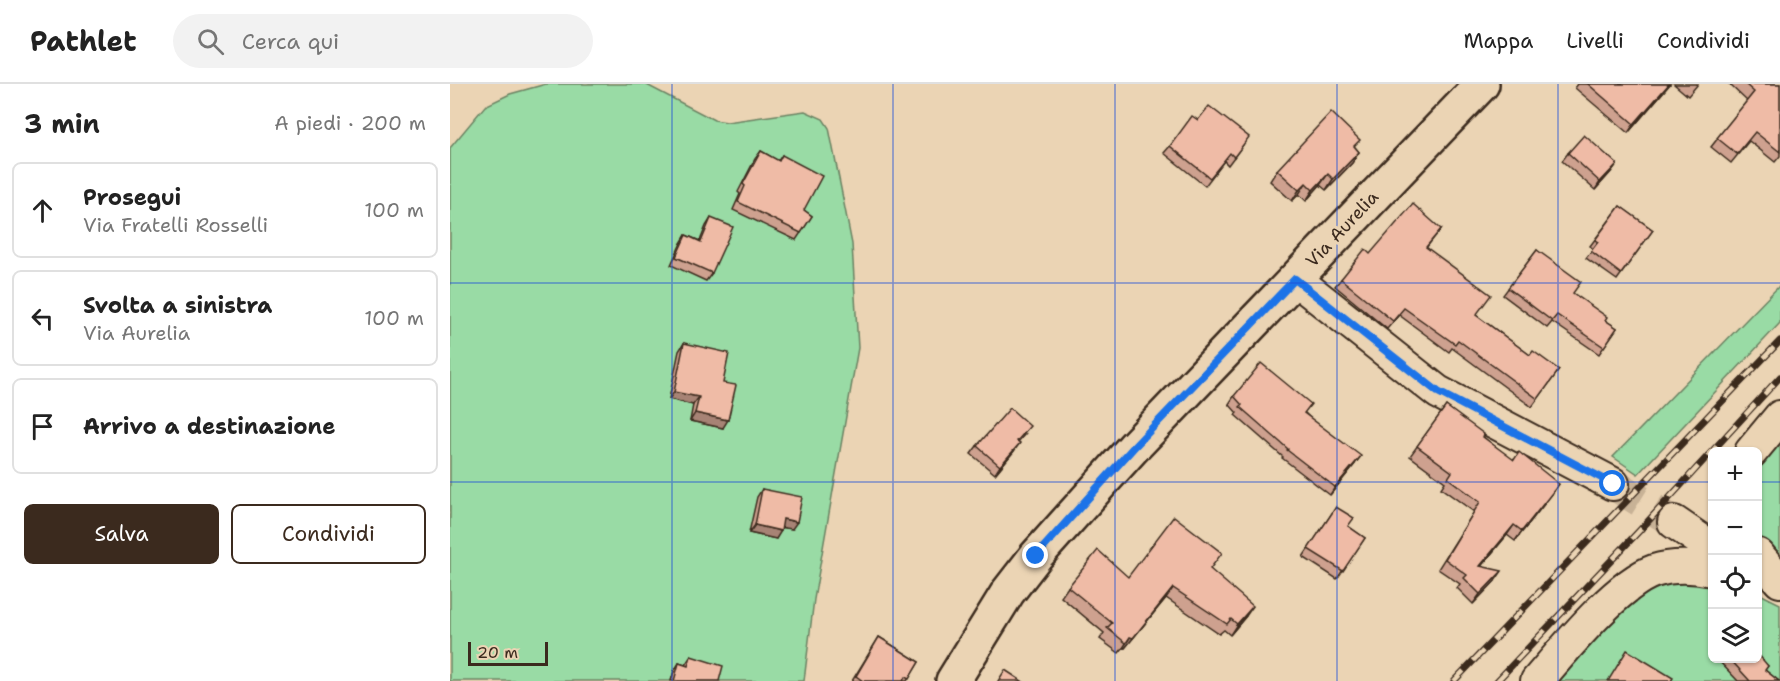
<!DOCTYPE html>
<html lang="it">
<head>
<meta charset="utf-8">
<style>
	body { margin:0; font-family:"Shantell Sans",sans-serif; background:#f2f2f2; color:#222 }
	.controls { position:absolute; right:18px; bottom:18px; display:grid; overflow:hidden; border-radius:9px; box-shadow:0 2px 4px #0004 }
	.controls button { width:54px; height:54px; display:grid; place-items:center; padding:0; border:0; border-bottom:2px solid #e0e0e0; background:#fff; color:#222; font:30px sans-serif }
	.scale { position:absolute; left:18px; bottom:15px; width:80px; box-sizing:border-box; padding-left:6px; border:3px solid #3b2a1e; border-top:0; font-size:16px; line-height:21px; white-space:nowrap; color:#3b2a1e; -webkit-text-stroke:4px #ebd4b4; paint-order:stroke }
	.stop { position:absolute; width:18px; height:18px; margin:-14px; border:4px solid #1a73e8; border-radius:50%; background:#fff }
	.stop.end { background:#1a73e8; border-color:#fff; box-shadow:0 2px 6px #0008 }
	.list { margin:0; padding:0; list-style:none }
	h2 { display:flex; justify-content:space-between; align-items:center; height:78px; margin:0; padding:0 24px; font-size:26px }
	h2 small { font-size:20px; font-weight:400; color:#767676 }
	.list li { display:grid; grid-template-columns:39px 1fr auto; gap:18px; align-items:center; box-sizing:border-box; height:96px; margin:0 12px 12px; padding:0 12px; border:2px solid #e0e0e0; border-radius:9px }
	.list b { display:block; font-size:22px; white-space:nowrap }
	.list p { margin:0; font-size:20px; white-space:nowrap; color:#767676 }
	.list em { font-size:20px; font-style:normal; color:#767676 }
	.actions { display:flex; gap:12px; padding:18px 24px }
	.actions a { flex:1; padding:14px 0; border:2px solid #3b2a1e; border-radius:9px; text-align:center; font-size:21px; color:#3b2a1e }
	.actions .main { background:#3b2a1e; color:#fff }
	.icon { flex:none; width:33px; height:33px; fill:none; stroke:currentColor; stroke-width:2; stroke-linecap:round; stroke-linejoin:round }
	.map { position:relative; flex:none; width:1330px; height:597px; overflow:hidden }
	header { display:flex; align-items:center; gap:36px; box-sizing:border-box; height:84px; padding:0 30px; background:#fff; border-bottom:2px solid #e0e0e0 }
	header strong { font-size:28px }
	nav { display:flex; gap:33px; margin-inline-start:auto; font-size:21px }
	.search { width:420px; height:54px; background:#f2f2f2; display:flex; align-items:center; gap:15px; box-sizing:border-box; padding:0 21px; border-radius:33px; color:#767676; font-size:22px }
	main { display:flex }
	aside { flex:1; background:#fff }
	.map>svg:first-child { display:block }
	.green { fill:#99dba5; stroke:#6a8262; stroke-width:1.5 }
	.lines { fill:none; stroke-linecap:round; stroke-linejoin:round }
	.minor-tunnel { stroke:#c8b296; stroke-width:32; stroke-dasharray:32 16; stroke-linecap:butt }
	.minor-casing { stroke:#3b2a1e; stroke-width:36 }
	.major-casing { stroke:#3b2a1e; stroke-width:38 }
	.minor { stroke:#ebd4b4; stroke-width:32 }
	.major { stroke:#ebd4b4; stroke-width:33 }
	.rail-casing { stroke:#3b2a1e; stroke-width:7 }
	.rail { stroke:#ebd4b4; stroke-width:4.5; stroke-dasharray:14; stroke-linecap:butt }
	.wall { fill:#cea18f; stroke:#3b2a1e; stroke-width:1.5 }
	.shaded-wall { fill:#a78374; stroke:#3b2a1e; stroke-width:1.5 }
	.building { fill:#efbba6; stroke:#3b2a1e; stroke-width:1.5 }
	.route { stroke:#1a73e8; stroke-width:8 }
	.grid { fill:none; stroke:#1d4ed8; stroke-width:1.5; stroke-opacity:0.55 }
	.labels { text-anchor:middle; dominant-baseline:central; stroke-width:6; stroke-linejoin:round; paint-order:stroke }
	.street-label { font-size:18px; fill:#3b2a1e; stroke:#ebd4b4 }
</style>
</head>
<body>
<header>
<strong>Pathlet</strong>
<div class="search"><svg class="icon" aria-label="search" viewBox="0 0 24 24"><circle cx="10" cy="10" r="6"/><path d="M15 15l6 6"/></svg>Cerca qui</div>
<nav><a>Mappa</a><a>Livelli</a><a>Condividi</a></nav>
</header>
<main>
<aside>
<h2>3 min<small>A piedi · 200 m</small></h2>
<ul class="list">
<li><svg class="icon" aria-label="ahead" viewBox="0 0 24 24"><path d="M12 20V5M6 11l6-6 6 6"/></svg><div><b>Prosegui</b><p>Via Fratelli Rosselli</p></div><em>100 m</em></li>
<li><svg class="icon" aria-label="left" viewBox="0 0 24 24"><path d="M17 20v-9H6M10 6l-5 5 5 5"/></svg><div><b>Svolta a sinistra</b><p>Via Aurelia</p></div><em>100 m</em></li>
<li><svg class="icon" aria-label="arrive" viewBox="0 0 24 24"><path d="M6 21V4h12l-3 4 3 4H6"/></svg><div><b>Arrivo a destinazione</b></div></li>
</ul>
<div class="actions"><a class="main">Salva</a><a>Condividi</a></div>
</aside>
<div class="map">
<svg width="1330" height="597" viewBox="0 0 1330 597">
	<rect width="100%" height="100%" fill="#ebd4b4"/>
	<filter id="ink" filterUnits="userSpaceOnUse"><feTurbulence type="fractalNoise" baseFrequency=".0167" numOctaves="2"/><feDisplacementMap in="SourceGraphic" scale="12" xChannelSelector="R" yChannelSelector="G"/><feConvolveMatrix kernelMatrix="1 2 1 2 8 2 1 2 1" color-interpolation-filters="sRGB"/></filter>
	<g filter="url(#ink)">
		<g class="green">
			<polygon points="96,0 195,0 264,36 277,38 355,27 373,35 379,44 402,160 408,264 364,515 354,597 266,597 236,580 232,590 224,587 221,597 0,597 0,64 35,22 60,10"/>
			<polygon points="1330,201 1330,239 1188,390 1163,373"/>
			<polygon points="1330,343 1330,489 1308,458 1308,369"/>
			<polygon points="1220,491 1262,493 1262,574 1308,574 1308,509 1330,520 1330,597 1098,597 1150,539"/>
		</g>
		<g class="lines">
			<polyline class="minor-tunnel" points="1163,400 1224,438"/>
			<g class="minor-casing">
				<g id="minor">
					<polyline points="845,195 988,308 1163,400"/>
					<polyline points="1301,368 1330,333"/>
					<polyline points="1224,438 1262,464"/>
					<polyline points="1308,471 1330,497"/>
					<path d="M1087,597C1113,567 1167,500 1204,487C1223,481 1243,482 1262,486"/>
				</g>
			</g>
			<g class="major-casing">
				<polyline id="major" points="503,597 558,508 586,472 620,434 683,364 1032,0"/>
			</g>
			<use href="#minor" class="minor"/>
			<use href="#major" class="major"/>
			<g class="rail-casing">
				<g id="rail">
					<polyline points="1004,597 1330,257"/>
					<polyline points="1047,597 1190,446 1330,293"/>
				</g>
			</g>
			<use href="#rail" class="rail"/>
		</g>
		<g class="wall">
			<polygon points="1128,0 1220,0 1178,49 1125,4"/>
			<polygon points="1224,0 1248,0 1238,12"/>
			<polygon points="1279,0 1330,0 1330,72 1325,78 1299,57 1281,79 1261,63 1297,17"/>
			<polygon points="748,36 793,61 778,81 774,77 755,102 714,69 720,62"/>
			<polygon points="905,63 909,68 902,79 876,106 870,101 856,117 849,110 842,117 820,97 827,86"/>
			<polygon points="311,67 328,77 332,71 354,126 362,132 346,156 283,126 290,110 288,108 305,75"/>
			<polygon points="1118,69 1167,80 1161,88 1145,106 1112,77"/>
			<polygon points="1170,122 1203,146 1167,196 1136,174 1143,165 1140,162"/>
			<polygon points="261,134 262,189 256,197 221,181 231,159 236,151 250,157 256,142"/>
			<polygon points="991,145 976,164 1026,231 1080,271 1109,286 1082,323 1002,264 999,268 949,231 937,245 885,202 891,195 920,170"/>
			<polygon points="1087,166 1123,210 1155,236 1167,244 1149,270 1102,238 1097,244 1053,211"/>
			<polygon points="234,259 273,299 273,344 240,337 243,321 219,315 229,267"/>
			<polygon points="784,312 855,329 905,380 880,411 832,374 833,373 785,331 787,329 779,320"/>
			<polygon points="996,322 1102,410 1065,457 1057,451 1031,482 1045,497 1023,520 1007,504 1010,500 988,485 1024,428 991,404 995,398 960,372"/>
			<polygon points="575,350 568,358 564,367 545,390 521,370 527,362"/>
			<polygon points="312,405 342,445 332,443 326,455 299,449 307,413"/>
			<polygon points="886,423 898,442 915,454 887,495 853,473"/>
			<polygon points="760,485 796,532 780,551 774,546 769,550 716,514 675,564 673,564 669,569 650,555 654,549 611,513 618,503 678,493"/>
			<polygon points="429,553 469,578 457,597 402,597"/>
			<polygon points="241,572 269,597 221,597 224,587 229,579 235,581"/>
			<polygon points="1269,574 1308,574 1318,582 1315,586 1329,597 1288,597 1268,576"/>
		</g>
		<g class="shaded-wall">
			<polygon points="1219,0 1220,0 1178,49 1184,40"/>
			<polygon points="909,68 902,79 876,106 883,95"/>
			<polygon points="1167,80 1161,88 1145,106 1150,98"/>
			<polygon points="878,90 870,101 856,117 863,106"/>
			<polygon points="856,99 849,110 842,117 849,106"/>
			<polygon points="224,308 249,313 243,321 219,315"/>
			<polygon points="245,329 278,336 273,344 240,337"/>
			<polygon points="570,359 564,367 545,390 550,382"/>
			<polygon points="911,372 905,380 880,411 885,403"/>
			<polygon points="1109,400 1102,410 1065,457 1072,447"/>
			<polygon points="333,435 347,438 342,445 328,443"/>
			<polygon points="305,441 331,447 326,455 299,449"/>
			<polygon points="1064,441 1057,451 1023,492 1030,482"/>
			<polygon points="1052,487 1045,497 1023,520 1030,510"/>
			<polygon points="723,504 716,514 675,564 673,564 680,553"/>
			<polygon points="803,522 796,532 780,551 787,540"/>
		</g>
		<g class="building">
			<polygon points="1138,0 1219,0 1184,40"/>
			<polygon points="1295,0 1330,0 1330,68 1305,48 1287,70 1267,54 1304,8"/>
			<polygon points="759,22 799,53 784,73 780,69 760,94 720,62 742,32 748,36"/>
			<polygon points="881,28 910,56 904,62 909,68 883,95 878,90 863,106 856,99 849,106 827,86"/>
			<polygon points="1134,51 1167,80 1150,98 1118,69"/>
			<polygon points="311,67 329,77 332,71 372,92 354,126 362,132 351,149 288,118 295,102 293,100"/>
			<polygon points="963,120 991,145 976,163 1041,211 1026,231 1080,271 1083,267 1109,286 1088,315 1008,256 1005,260 954,224 943,237 891,195 915,165 920,170"/>
			<polygon points="1170,122 1203,146 1171,190 1141,167 1148,158 1145,156"/>
			<polygon points="261,134 283,143 262,189 226,173 236,151 251,158"/>
			<polygon points="1087,166 1131,198 1123,209 1157,233 1155,236 1167,244 1154,263 1107,231 1102,237 1058,204"/>
			<polygon points="234,259 279,269 273,299 286,301 278,336 245,329 249,313 224,308"/>
			<polygon points="811,279 861,320 854,329 911,372 885,403 837,366 838,365 790,323 792,321 784,312"/>
			<polygon points="996,322 1034,350 1033,353 1064,376 1069,368 1109,400 1072,447 1064,441 1030,482 1052,487 1030,510 1014,494 1017,491 995,475 1030,418 998,394 1002,388 967,362"/>
			<polygon points="560,324 580,342 567,357 570,359 550,382 527,362"/>
			<polygon points="312,405 352,413 347,438 333,435 331,447 305,441"/>
			<polygon points="886,423 904,434 898,442 915,454 893,487 858,465"/>
			<polygon points="724,432 772,469 760,485 803,522 787,540 781,535 777,540 723,504 683,554 680,553 676,559 657,544 662,539 618,503 648,466 678,493"/>
			<polygon points="429,553 469,578 459,595 455,593 453,597 413,597 406,592"/>
			<polygon points="1177,566 1223,594 1221,597 1158,597"/>
			<polygon points="1308,570 1318,582 1315,586 1329,597 1300,597 1279,574 1308,574"/>
			<polygon points="241,572 273,582 269,597 224,597 229,579 238,582"/>
			<polygon points="555,586 572,597 548,597"/>
		</g>
	</g>
	<g class="lines" filter="url(#ink)">
		<polyline class="route" points="586,472 683,364 845,195 988,308 1163,400"/>
	</g>
	<path class="grid" d="M222,0V597M443,0V597M665,0V597M887,0V597M1108,0V597M0,199H1330M0,398H1262M1308,398H1330"/>
	<g class="labels">
		<g class="street-label">
			<text transform="translate(892 145) rotate(-47)">Via Aurelia</text>
		</g>
	</g>
</svg>
<div class="controls">
<button>+</button>
<button>−</button>
<button><svg class="icon" aria-label="locate" viewBox="0 0 24 24"><circle cx="12" cy="12" r="6"/><path d="M12 2v4M12 18v4M2 12h4M18 12h4"/></svg></button>
<button><svg class="icon" aria-label="layers" viewBox="0 0 24 24"><path d="M12 4l9 5-9 5-9-5zM3 14l9 5 9-5"/></svg></button>
</div>
<div class="scale">20 m</div>
<div class="stop" style="left:1163px;top:400px"></div>
<div class="stop end" style="left:586px;top:472px"></div>
</div>
</main>
</body>
</html>
